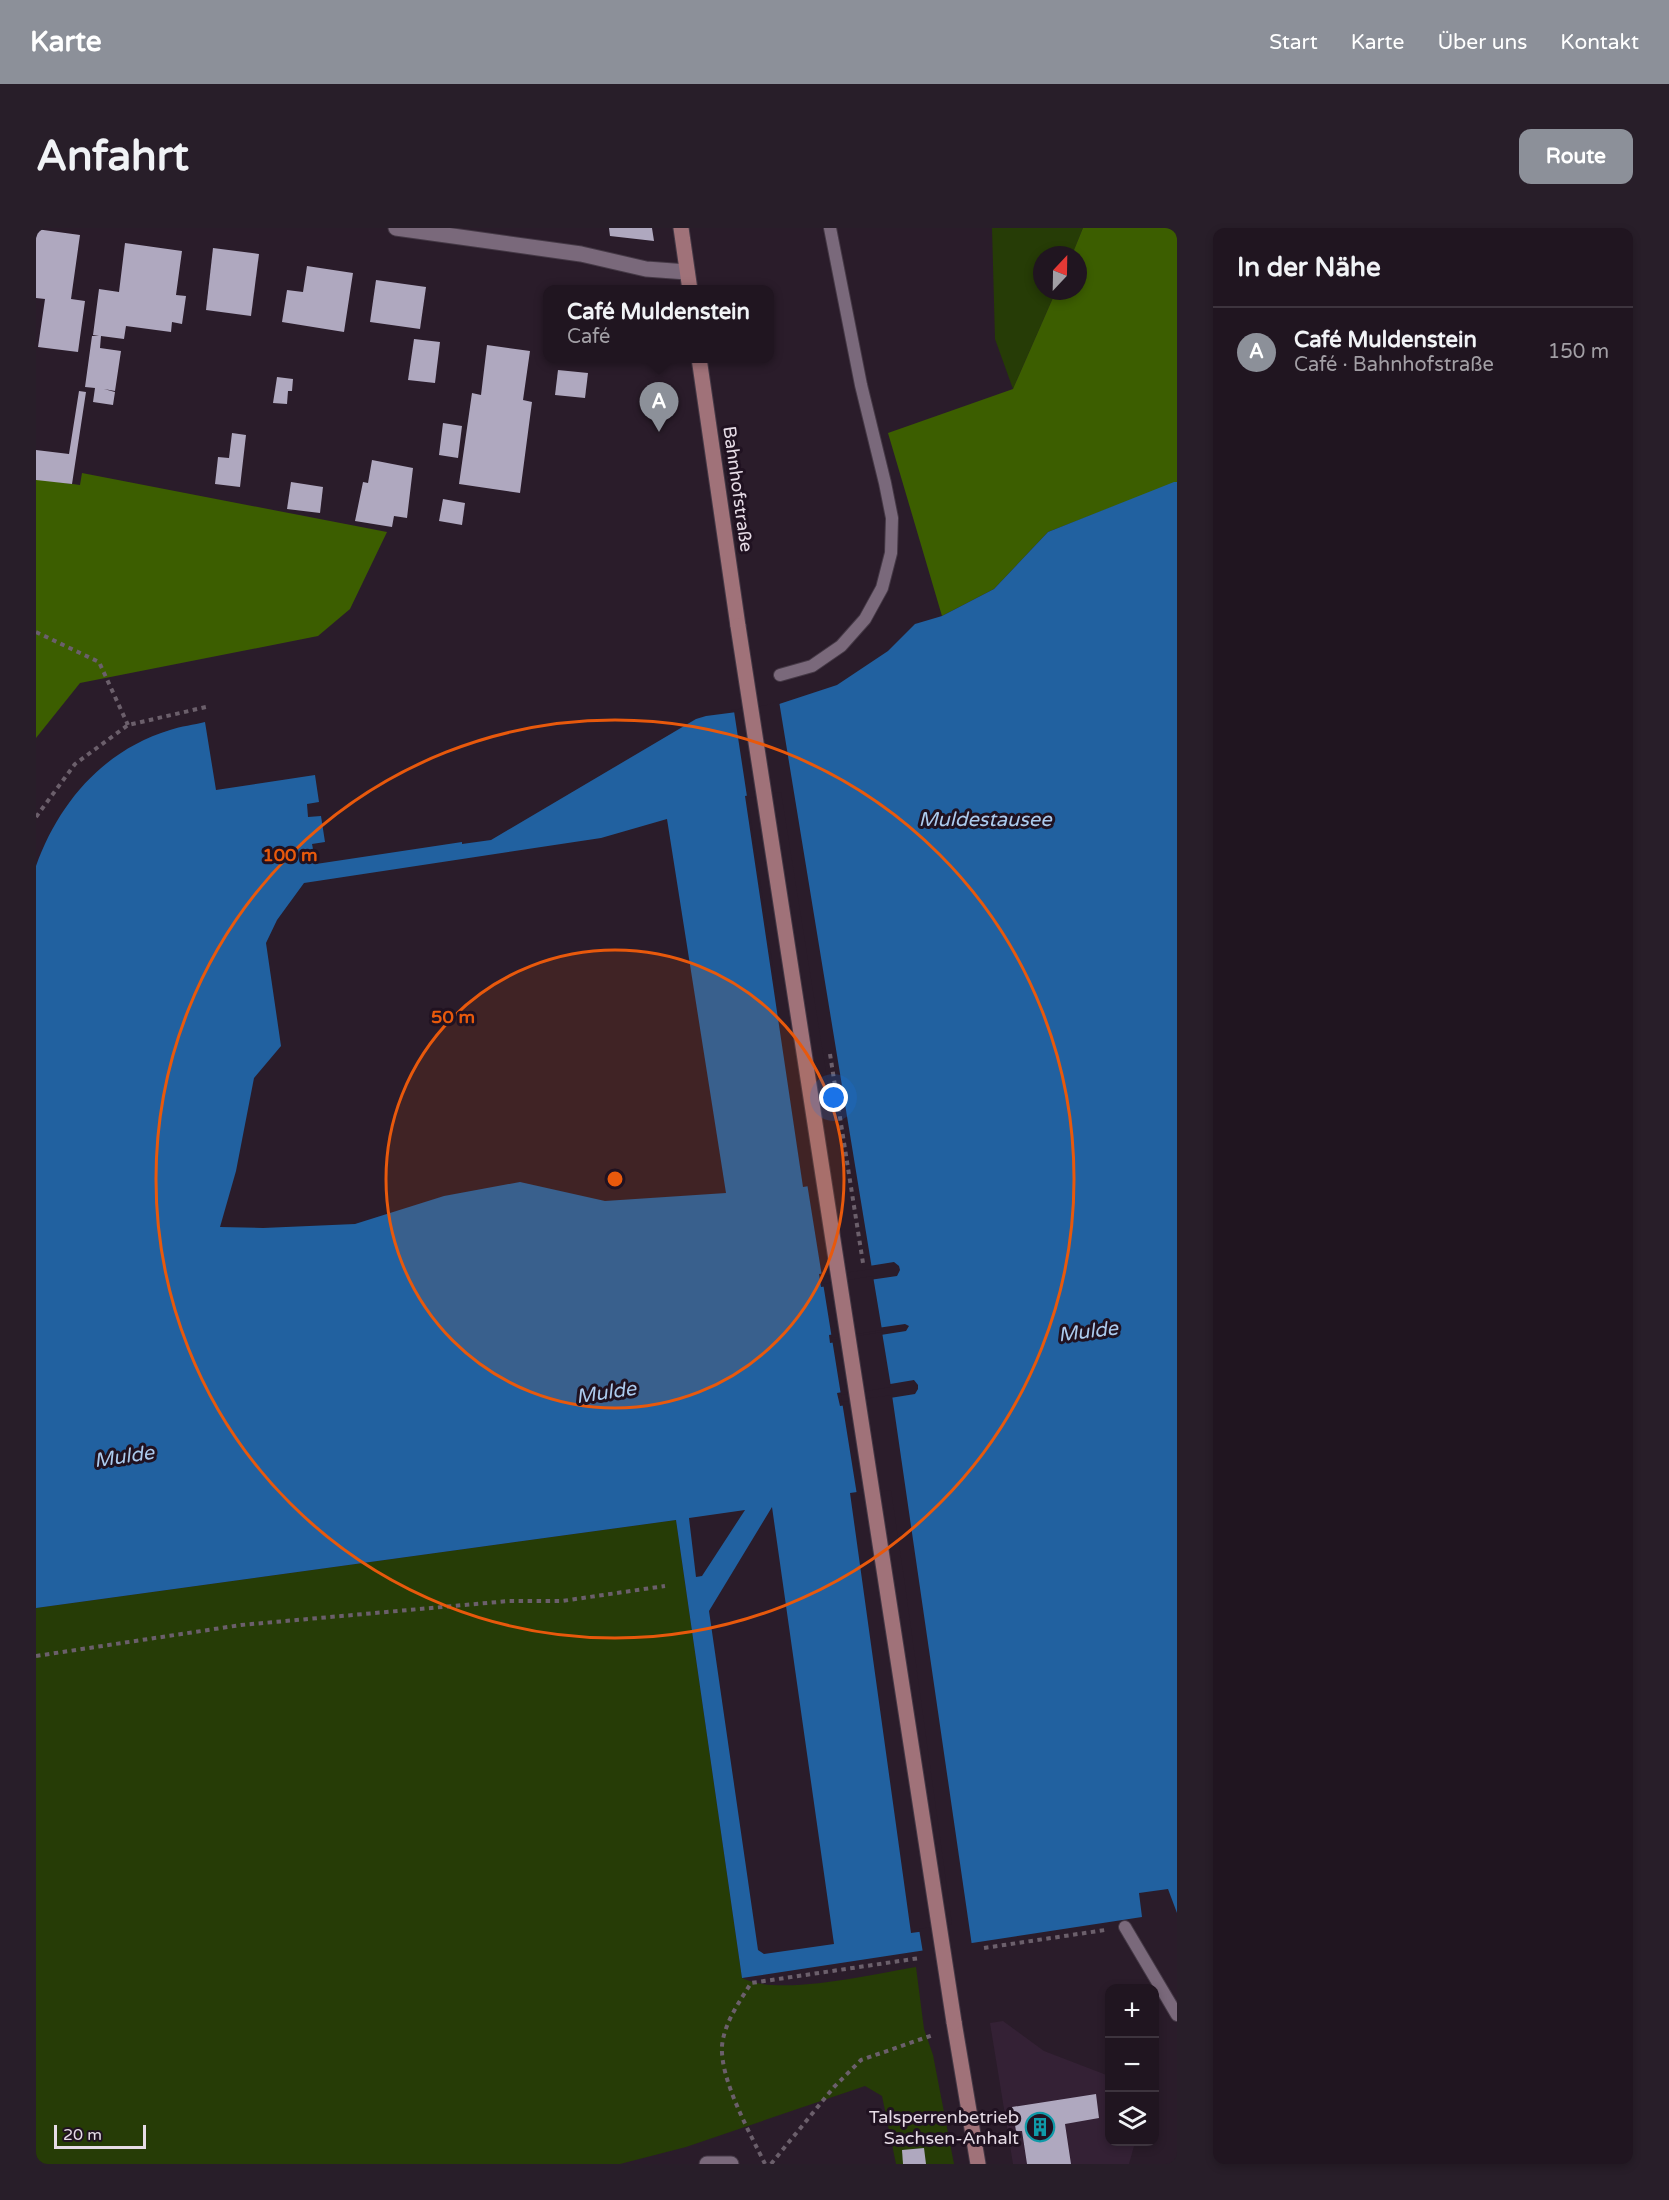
<!DOCTYPE html>
<html lang="de">
<head>
<meta charset="utf-8">
<style>
	body { margin:0; font-family:"Varela Round",sans-serif; background:#281e29; color:#f1f3f6 }
	.controls { position:absolute; right:18px; bottom:18px; display:grid; overflow:hidden; border-radius:12px; box-shadow:0 3px 9px #0003 }
	.controls button { width:54px; height:54px; display:grid; place-items:center; padding:0; border:0; border-bottom:2px solid #3d343e; background:#201520; color:#f1f3f6; font:30px sans-serif }
	.compass { position:absolute; left:997px; top:18px; width:54px; height:54px; border-radius:50%; background:#201520; box-shadow:0 3px 9px #0003; rotate:22deg }
	.scale { position:absolute; left:18px; bottom:15px; width:92px; box-sizing:border-box; padding-left:6px; border:3px solid #e6dce6; border-top:0; font-size:16px; line-height:21px; white-space:nowrap; color:#e6dce6; -webkit-text-stroke:4px #201221; paint-order:stroke }
	.you { position:absolute; left:798px; top:870px; width:21px; height:21px; margin:-15px; border:4px solid #fff; border-radius:50%; background:#1a73e8; box-shadow:0 0 0 9px #1a73e833 }
	.badge { display:grid; place-items:center; width:39px; height:39px; border-radius:50%; background:#8c9099; color:#fff; font-size:20px; font-weight:700 }
	.pin { position:absolute; translate:-50% -50px; filter:drop-shadow(0 2px 3px #0008) }
	.pin::after { content:''; position:absolute; top:32px; width:21px; height:18px; background:inherit; clip-path:polygon(0 0,100% 0,50% 100%) }
	.popup { position:absolute; left:507px; top:57px; width:231px; height:78px; box-sizing:border-box; display:grid; place-content:center; border-radius:12px; background:#201520; filter:drop-shadow(0 2px 4px #0005); font-size:20px; white-space:nowrap; color:#a29fa5 }
	.popup b { font-size:22px; color:#f1f3f6 }
	.popup::after { content:''; position:absolute; left:50%; top:100%; margin-left:-12px; border:12px solid transparent; border-top-color:#201520 }
	.list { margin:0; padding:0; list-style:none }
	h2 { display:flex; justify-content:space-between; align-items:center; height:78px; margin:0; padding:0 24px; font-size:26px }
	h2 small { font-size:20px; font-weight:400; color:#a29fa5 }
	.list li { display:grid; grid-template-columns:39px 1fr auto; gap:18px; align-items:center; box-sizing:border-box; height:90px; padding:0 24px; border-top:2px solid #3d343e }
	.list b { display:block; font-size:22px; white-space:nowrap }
	.list p { margin:0; font-size:20px; white-space:nowrap; color:#a29fa5 }
	.list em { font-size:20px; font-style:normal; color:#a29fa5 }
	.icon { flex:none; width:33px; height:33px; fill:none; stroke:currentColor; stroke-width:2; stroke-linecap:round; stroke-linejoin:round }
	.map { position:relative; flex:none; width:1141px; height:1936px; overflow:hidden; border-radius:12px }
	header { display:flex; align-items:center; gap:36px; box-sizing:border-box; height:84px; padding:0 30px; background:#8c9099; color:#fff }
	header strong { font-size:28px }
	nav { display:flex; gap:33px; margin-inline-start:auto; font-size:21px }
	.intro { display:flex; align-items:center; justify-content:space-between; box-sizing:border-box; height:144px; padding:0 36px }
	h1 { margin:0; font-size:42px }
	.button { padding:15px 27px; border-radius:12px; background:#8c9099; color:#fff; font-size:21px; font-weight:700 }
	main { display:flex; gap:36px; padding:0 36px }
	aside { flex:1; background:#201520; border-radius:12px; box-shadow:0 3px 9px #0003 }
	.map>svg:first-child { display:block }
	.built { fill:#342135 }
	.green { fill:#263c06 }
	.forest { fill:#3c5e00 }
	.water { fill:#2161a0; fill-rule:evenodd }
	.pier { fill:#2a1c2a }
	.building { fill:#afa8bf }
	.lines { fill:none; stroke-linecap:round; stroke-linejoin:round }
	.lane-casing { stroke:#453946; stroke-width:14 }
	.street-casing { stroke:#453946; stroke-width:17 }
	.secondary-casing { stroke:#453946; stroke-width:17 }
	.path { stroke:#6b5f6b; stroke-width:4; stroke-dasharray:4.5 4.5; stroke-linecap:butt }
	.lane { stroke:#7a697b; stroke-width:12 }
	.street { stroke:#7a697b; stroke-width:15 }
	.secondary { stroke:#a07279; stroke-width:15 }
	.secondary-bridge-casing { stroke:#453946; stroke-width:17; stroke-linecap:butt }
	.path-bridge { stroke:#6b5f6b; stroke-width:4; stroke-dasharray:4.5 4.5; stroke-linecap:butt }
	.secondary-bridge { stroke:#a07279; stroke-width:15 }
	.ring { fill:none; stroke:#e8590c; stroke-width:3 }
	.labels { text-anchor:middle; dominant-baseline:central; stroke-width:6; stroke-linejoin:round; paint-order:stroke }
	.street-label { font-size:18px; fill:#e6dce6; stroke:#201221 }
	.poi-label { font-size:18px; fill:#e6dce6; stroke:#201221; text-anchor:end }
	.water-label { font-size:20px; font-style:italic; fill:#accbee; stroke:#201221 }
	.centre { fill:#e8590c; stroke:#201221; stroke-width:3 }
	.ring-label { font-size:18px; text-anchor:middle; font-weight:bold; fill:#e8590c; stroke:#201221; stroke-width:6; stroke-linejoin:round; paint-order:stroke }
</style>
</head>
<body>
<header>
<strong>Karte</strong>
<nav><a>Start</a><a>Karte</a><a>Über uns</a><a>Kontakt</a></nav>
</header>
<div class="intro"><h1>Anfahrt</h1><a class="button">Route</a></div>
<main>
<div class="map">
<svg width="1141" height="1936" viewBox="0 0 1141 1936">
	<rect width="100%" height="100%" fill="#2a1c2a"/>
	<polygon class="built" points="967,1793 1008,1823 1073,1848 1074,1914 1096,1914 1098,1918 1093,1936 977,1936 954,1795"/>
	<g class="green">
		<polygon points="956,0 1047,0 1036,27 1006,27 1006,63 1020,63 977,161 959,111"/>
		<path d="M640,1292L706,1750C743,1769 837,1746 880,1739L888,1801L897,1827L918,1936H860L846,1868L829,1858L650,1919L584,1936H0V1380Z"/>
	</g>
	<g class="forest">
		<polygon points="1047,0 1141,0 1141,254 1012,304 958,361 906,388 852,205 977,161 1020,63 1042,63 1042,27 1036,27"/>
		<polygon points="46,245 351,304 314,381 282,408 44,455 0,510 0,251 44,257"/>
	</g>
	<path class="water" d="M1138,254H1141V1685L1132,1661L1103,1665L1106,1689L706,1750L640,1292L0,1380V638C23,574 68,522 134,502C145,498 158,497 169,494L180,562L279,547L283,574L271,576L272,589L285,588L289,614L276,616L280,636L426,614V616L455,612L660,491L670,488L731,480L801,457L852,423L879,396L906,388L958,361L1012,304ZM747,561L810,952L767,959L709,568ZM631,591L690,965L569,973L484,954L408,968L319,996L227,1000L184,999L200,943L218,850L245,818L230,715L241,692L268,655L565,610ZM858,1034L863,1038L864,1042L861,1048L785,1059L783,1046ZM869,1096L873,1098L870,1103L794,1115L793,1107ZM878,1152L882,1157V1161L879,1166L804,1178L801,1165ZM857,1259L919,1699L875,1705L814,1265ZM736,1279L798,1716L728,1726L722,1722L673,1383ZM709,1282L666,1348L660,1349L653,1290Z"/>
	<polygon class="pier" points="743,473 836,1041 786,1048 787,1056 837,1048 846,1102 796,1110 796,1112 846,1104 855,1159 805,1167 806,1174 856,1167 936,1718 887,1725 883,1701 916,1696 869,1357 855,1262 821,1267 771,955 807,950 745,564 712,570 741,766 698,483 695,482 731,477"/>
	<g class="building">
		<polygon points="573,0 616,0 618,13 574,8"/>
		<polygon points="0,1 44,7 35,71 49,73 42,124 2,119 9,71 0,70"/>
		<polygon points="89,15 146,23 140,67 150,68 146,96 136,94 135,104 90,98 88,111 65,108 64,120 85,123 79,163 68,161 79,164 77,177 57,174 59,160 49,159 56,108 63,108 57,107 63,61 83,64"/>
		<polygon points="177,20 223,26 215,88 170,82"/>
		<polygon points="271,38 317,45 308,104 246,94 251,62 267,64"/>
		<polygon points="340,52 390,59 384,101 334,94"/>
		<polygon points="378,111 404,114 399,155 372,152"/>
		<polygon points="451,117 494,123 487,172 496,174 484,265 423,256 436,165 445,167"/>
		<polygon points="522,142 552,145 549,170 519,167"/>
		<polygon points="241,149 257,151 256,163 252,163 251,176 237,175"/>
		<polygon points="43,163 50,164 36,256 0,252 0,222 33,226"/>
		<polygon points="407,195 426,198 422,230 403,227"/>
		<polygon points="196,205 210,207 204,259 179,256 182,229 193,230"/>
		<polygon points="336,232 377,240 371,290 358,288 356,299 319,293 327,254 332,255"/>
		<polygon points="255,254 287,259 284,285 251,281"/>
		<polygon points="407,271 429,275 426,297 403,293"/>
		<polygon points="1060,1866 1063,1890 1029,1896 1035,1936 991,1936 986,1903 980,1903 976,1879"/>
		<polygon points="888,1920 890,1936 867,1936 866,1922"/>
	</g>
	<g class="lines">
		<g class="lane-casing">
			<g id="lane">
				<polyline points="744,447 776,438 805,418 829,391 846,360 855,325 856,290 849,255 825,157 794,0"/>
				<polyline points="1089,1699 1141,1787"/>
			</g>
		</g>
		<g class="street-casing">
			<g id="street">
				<polyline points="360,0 545,26 610,41 651,44"/>
				<polyline points="671,1936 695,1936"/>
			</g>
		</g>
		<g class="secondary-casing">
			<g id="secondary">
				<polyline points="645,0 654,62"/>
				<polyline points="663,130 702,398"/>
				<polyline points="918,1794 942,1936"/>
			</g>
		</g>
		<g class="path">
			<polyline points="0,404 63,434 92,497"/>
			<polyline points="0,589 39,536 92,497 170,479"/>
			<polyline points="0,1428 205,1397 473,1373 526,1373 629,1358"/>
			<polyline points="948,1720 1069,1702"/>
			<path d="M729,1936C714,1905 684,1852 686,1818C688,1795 704,1773 715,1755L884,1730"/>
			<polyline points="735,1936 798,1859 825,1832 897,1807"/>
		</g>
		<use href="#lane" class="lane"/>
		<use href="#street" class="street"/>
		<use href="#secondary" class="secondary"/>
		<g class="secondary-bridge-casing">
			<polyline id="secondary-bridge" points="702,398 918,1794"/>
		</g>
		<polyline class="path-bridge" points="794,826 827,1035"/>
		<use href="#secondary-bridge" class="secondary-bridge"/>
	</g>
	<circle cx="579" cy="951" r="229" fill="#e8590c" fill-opacity=".12"/>
	<g class="ring">
		<circle cx="579" cy="951" r="229"/>
		<circle cx="579" cy="951" r="459"/>
	</g>
	<defs>
		<g id="building-ring" transform="scale(1.5)"><circle r="9.5" fill="#201221" stroke="#0f9aa8" stroke-width="1.5"/><path d="M-4-6H4V6H1V3H-1V6H-4ZM-2.5-4.3h1.7v1.8h-1.7ZM.8-4.3h1.7v1.8H.8ZM-2.5-1h1.7V.8h-1.7ZM.8-1h1.7V.8H.8Z" fill="#0f9aa8"/></g>
	</defs>
	<g fill-rule="evenodd">
		<use href="#building-ring" x="1004" y="1899"/>
	</g>
	<g class="labels">
		<g class="street-label">
			<text transform="translate(702 261) rotate(82)">Bahnhofstraße</text>
		</g>
		<g class="poi-label">
			<text x="983" y="1889">Talsperrenbetrieb<tspan x="983" dy="21">Sachsen-Anhalt</tspan></text>
		</g>
		<g class="water-label">
			<text x="949" y="592">Muldestausee</text>
			<text transform="translate(1052 1104) rotate(-7)">Mulde</text>
			<text transform="translate(570 1165) rotate(-8)">Mulde</text>
			<text transform="translate(88 1229) rotate(-8)">Mulde</text>
		</g>
	</g>
	<circle cx="579" cy="951" r="9" class="centre"/>
	<g class="ring-label">
		<text x="254" y="633">100 m</text>
		<text x="417" y="795">50 m</text>
	</g>
</svg>
<div class="controls">
<button>+</button>
<button>−</button>
<button><svg class="icon" aria-label="layers" viewBox="0 0 24 24"><path d="M12 4l9 5-9 5-9-5zM3 14l9 5 9-5"/></svg></button>
</div>
<svg class="compass" viewBox="-18 -18 36 36"><path d="M0-13l5 13h-10z" fill="#e53935"/><path d="M0 13l5-13h-10z" fill="#a29fa5"/></svg>
<div class="scale">20 m</div>
<div class="you"></div>
<div class="pin badge" style="left:623px;top:204px">A</div>
<div class="popup"><b>Café Muldenstein</b>Café</div>
</div>
<aside>
<h2>In der Nähe<small></small></h2>
<ul class="list">
<li><span class="badge">A</span><div><b>Café Muldenstein</b><p>Café · Bahnhofstraße</p></div><em>150 m</em></li>
</ul>
</aside>
</main>
</body>
</html>
